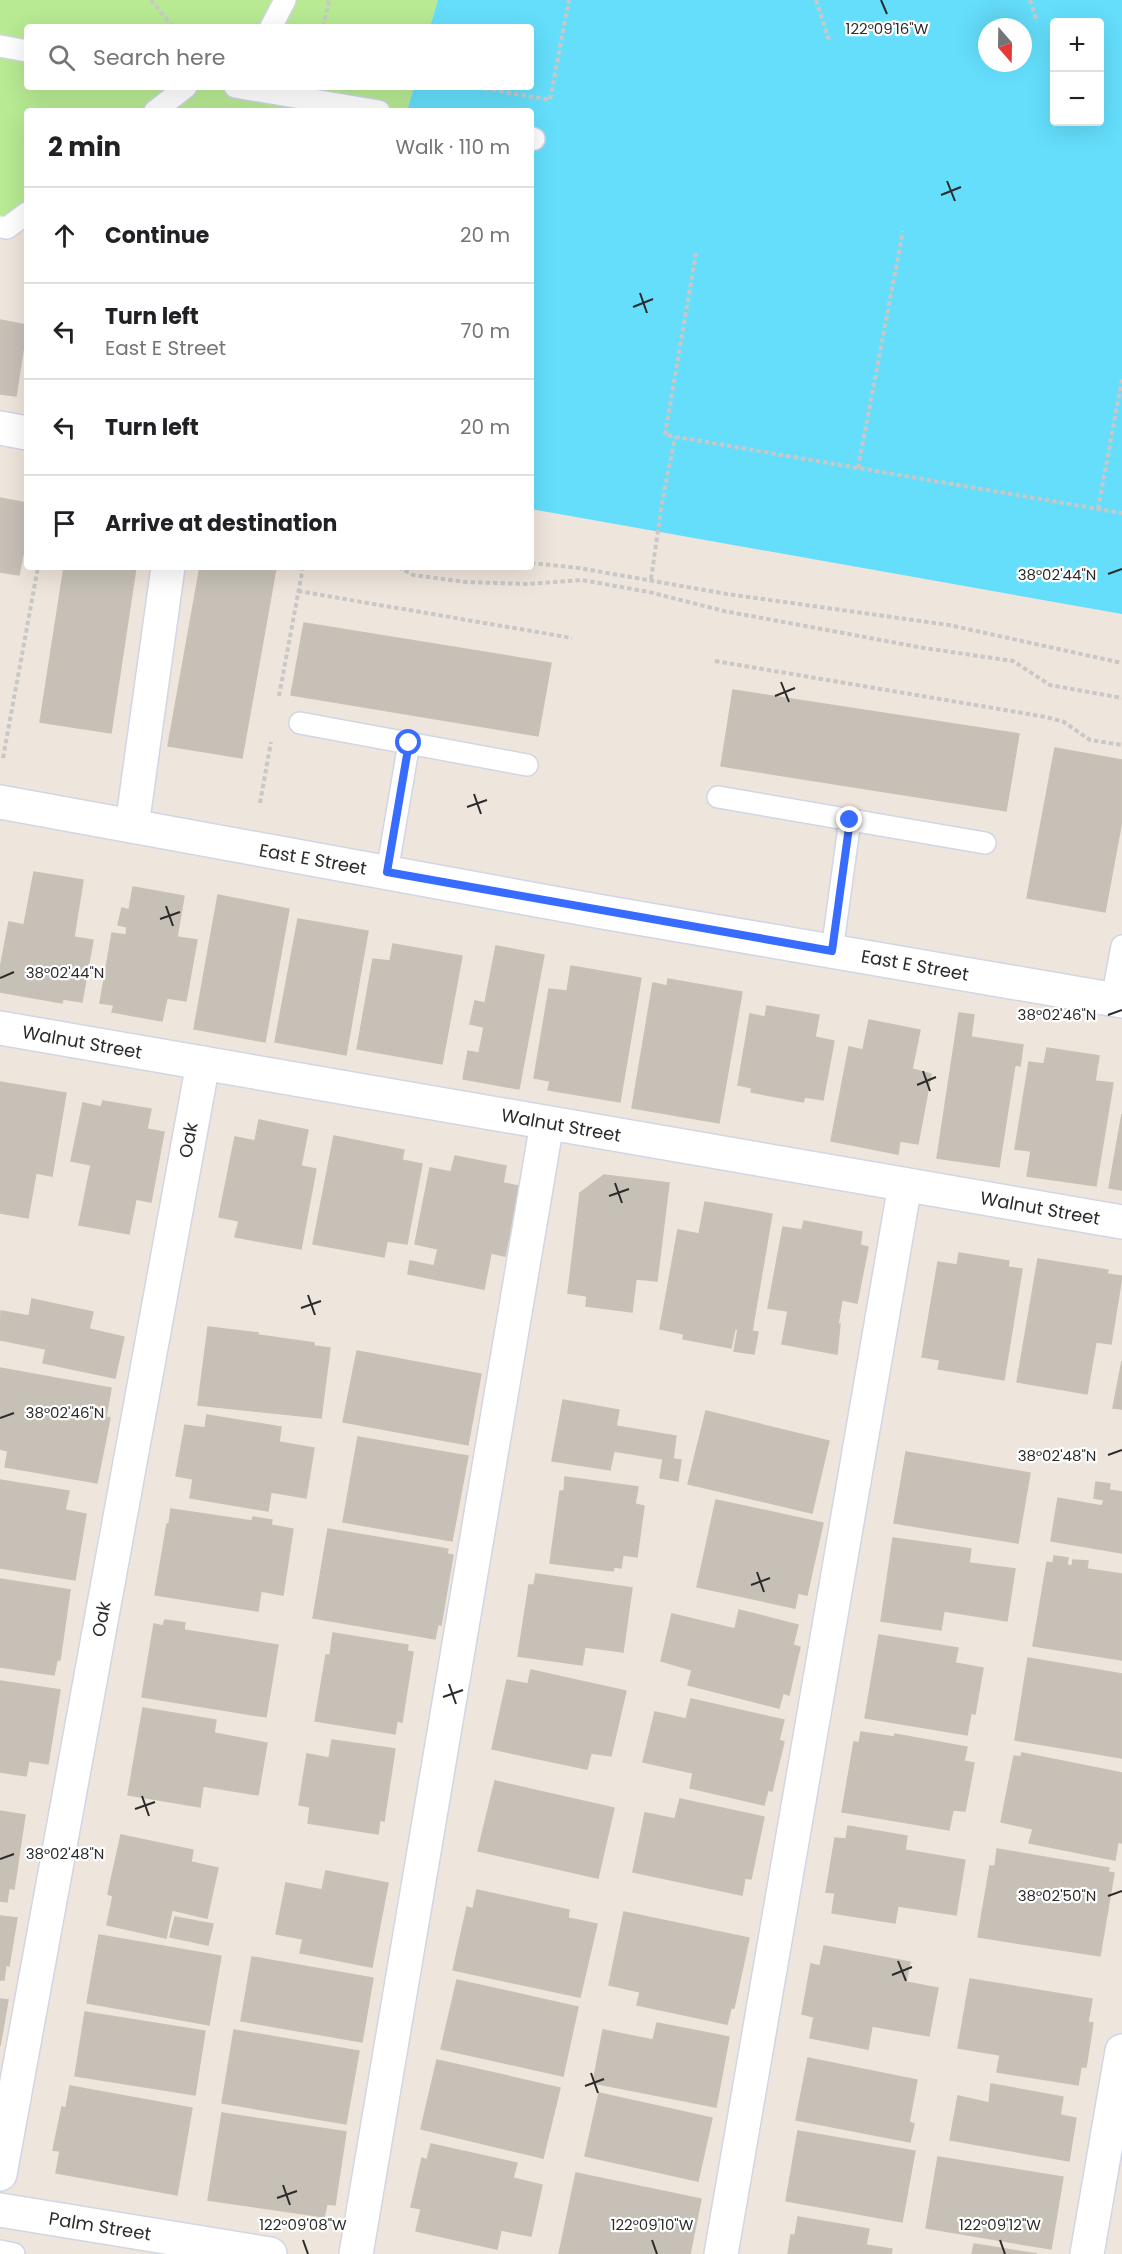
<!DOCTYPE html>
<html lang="en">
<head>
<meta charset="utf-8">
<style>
	body { margin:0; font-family:Poppins,sans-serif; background:#f2f2f2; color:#202124 }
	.controls { position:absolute; right:18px; top:18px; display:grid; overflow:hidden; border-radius:6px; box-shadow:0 6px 24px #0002 }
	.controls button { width:54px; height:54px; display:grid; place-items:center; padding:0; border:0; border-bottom:2px solid #e0e0e0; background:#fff; color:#202124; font:30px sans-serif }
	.compass { position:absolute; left:978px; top:18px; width:54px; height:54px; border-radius:50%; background:#fff; box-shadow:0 6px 24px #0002; rotate:160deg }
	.stop { position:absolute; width:18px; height:18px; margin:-14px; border:4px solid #386cff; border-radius:50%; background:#fff }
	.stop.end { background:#386cff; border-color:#fff; box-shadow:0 2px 6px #0008 }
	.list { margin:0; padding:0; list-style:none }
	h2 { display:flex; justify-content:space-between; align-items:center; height:78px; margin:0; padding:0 24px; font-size:26px }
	h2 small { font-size:20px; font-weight:400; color:#757577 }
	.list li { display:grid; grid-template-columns:39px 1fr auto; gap:18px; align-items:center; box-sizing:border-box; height:96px; padding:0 24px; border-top:2px solid #e0e0e0 }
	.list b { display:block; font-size:22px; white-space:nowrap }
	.list p { margin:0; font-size:20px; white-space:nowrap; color:#757577 }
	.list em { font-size:20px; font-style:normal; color:#757577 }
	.icon { flex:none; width:33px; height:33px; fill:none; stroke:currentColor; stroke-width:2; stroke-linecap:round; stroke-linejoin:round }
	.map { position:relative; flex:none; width:1122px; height:2254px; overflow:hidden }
	.search { position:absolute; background:#fff; box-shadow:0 6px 24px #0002; left:24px; top:24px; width:510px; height:66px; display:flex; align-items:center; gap:15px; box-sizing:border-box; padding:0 21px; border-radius:6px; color:#757577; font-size:22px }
	.panel { position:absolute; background:#fff; box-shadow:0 6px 24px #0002; left:24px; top:108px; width:510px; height:462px; border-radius:6px }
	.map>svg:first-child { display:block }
	.green { fill:#b7ea93 }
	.water { fill:#64defb; fill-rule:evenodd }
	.building { fill:#c6c0b7; stroke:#cac1b5; stroke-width:1.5 }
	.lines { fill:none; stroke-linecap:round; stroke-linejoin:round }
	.lane-casing { stroke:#d1d6e5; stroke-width:24 }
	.street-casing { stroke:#d1d6e5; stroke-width:36 }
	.path { stroke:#c8c8c8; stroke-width:4; stroke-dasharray:4.5 3; stroke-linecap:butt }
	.lane { stroke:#fff; stroke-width:21 }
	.street { stroke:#fff; stroke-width:33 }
	.route { stroke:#386cff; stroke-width:8 }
	.ticks { fill:none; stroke:#2b2b2b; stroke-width:2 }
	.labels { text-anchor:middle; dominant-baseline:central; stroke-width:4.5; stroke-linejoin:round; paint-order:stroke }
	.street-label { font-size:18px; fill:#2b2b2b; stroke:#fff }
	.ticks-label { font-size:15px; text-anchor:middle; fill:#2b2b2b; stroke:#fff; stroke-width:4.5; stroke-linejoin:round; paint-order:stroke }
</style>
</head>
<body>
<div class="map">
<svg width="1122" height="2254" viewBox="0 0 1122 2254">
	<rect width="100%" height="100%" fill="#eee5dc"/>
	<polygon class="green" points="0,0 438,0 430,27 27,27 27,87 414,87 407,111 27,111 27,224 0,220"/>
	<path class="water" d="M438,0H1122V614L531,509V111H407L414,87H531V27H430ZM1054,22H1100V122H1054ZM987,27H1023V63H987Z"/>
	<g class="building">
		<polygon points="0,320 27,325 16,396 0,394"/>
		<polygon points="0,498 27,503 27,534 19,575 0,572"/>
		<polygon points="64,567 136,567 111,733 40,722"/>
		<polygon points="200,567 276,568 242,758 168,746"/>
		<polygon points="304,623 551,663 538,736 291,695"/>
		<polygon points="733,690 1019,734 1006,811 721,766"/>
		<polygon points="1055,748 1122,760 1122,820 1105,912 1027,898"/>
		<polygon points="34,872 83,880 74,937 93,940 82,1002 63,999 62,1003 0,992 0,969 9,922 24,925"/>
		<polygon points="133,887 184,896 177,937 197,940 186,1001 167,998 162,1021 112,1012 114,1005 100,1003 112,933 126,935 127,927 118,925 122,908 129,910"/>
		<polygon points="218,895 289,909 265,1042 194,1029"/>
		<polygon points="298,919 368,931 346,1055 275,1042"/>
		<polygon points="393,944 462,956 442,1064 357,1049 373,959 390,961"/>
		<polygon points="496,946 544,955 519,1089 463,1079 468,1051 479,1053 484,1027 470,1024 475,1001 485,1003"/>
		<polygon points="571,966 641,978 620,1102 548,1090 550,1081 534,1078 549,989 567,991"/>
		<polygon points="668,979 742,992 719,1123 632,1108 653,983 667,986"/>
		<polygon points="767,1006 819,1015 815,1037 834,1041 823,1100 805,1097 803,1102 751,1092 752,1088 738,1085 750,1014 765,1017"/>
		<polygon points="959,1013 974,1015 971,1037 1023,1045 1020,1066 1015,1065 999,1167 937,1158"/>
		<polygon points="869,1020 920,1030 912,1069 931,1074 918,1144 900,1141 898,1154 831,1141 849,1047 863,1050"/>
		<polygon points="1047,1048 1099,1056 1095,1081 1113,1083 1096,1186 1027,1176 1031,1151 1015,1149 1029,1062 1044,1064"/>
		<polygon points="0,1082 66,1093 52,1176 36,1173 28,1218 0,1213"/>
		<polygon points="103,1101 151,1109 147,1129 164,1132 151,1202 136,1199 129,1234 79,1225 91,1165 71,1161 83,1103 101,1107"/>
		<polygon points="1122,1114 1122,1190 1109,1188"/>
		<polygon points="259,1120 308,1130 301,1166 316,1169 301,1249 235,1237 239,1221 219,1217 235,1137 255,1141"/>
		<polygon points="334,1136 404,1150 402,1160 422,1164 407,1244 387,1241 384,1257 313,1244"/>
		<polygon points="455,1156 506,1166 503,1183 519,1186 505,1256 491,1253 484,1289 408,1274 410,1261 434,1266 438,1249 415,1244 430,1168 451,1172"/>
		<polygon points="604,1175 669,1183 657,1281 636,1279 632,1312 586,1306 587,1296 568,1293 580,1193"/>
		<polygon points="705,1202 772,1214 752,1331 758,1332 754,1354 734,1351 738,1329 735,1329 731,1348 683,1339 684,1334 660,1329 678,1230 699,1234"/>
		<polygon points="804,1221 862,1232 860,1245 868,1247 857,1303 842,1300 838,1324 840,1324 837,1354 782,1344 788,1311 768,1308 783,1227 802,1230"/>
		<polygon points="959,1253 1009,1261 1008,1267 1022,1269 1004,1380 938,1369 940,1360 922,1357 938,1262 957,1265"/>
		<polygon points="1038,1259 1108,1270 1107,1274 1122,1276 1111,1344 1096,1342 1087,1394 1017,1382"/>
		<polygon points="32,1299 93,1312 89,1329 124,1337 115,1378 43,1363 46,1349 0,1340 1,1311 29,1316"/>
		<polygon points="208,1327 258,1333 258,1335 314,1343 314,1346 330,1348 321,1418 198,1405"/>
		<polygon points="357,1351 481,1374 468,1445 343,1422"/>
		<polygon points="1122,1361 1122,1409 1113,1408"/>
		<polygon points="0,1368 111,1388 106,1417 110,1418 97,1483 5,1467 8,1451 0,1449"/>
		<polygon points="563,1400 619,1410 616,1426 676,1436 673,1459 681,1460 678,1481 660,1478 663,1459 614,1451 610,1470 552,1461"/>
		<polygon points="706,1411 829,1441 812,1513 688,1484"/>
		<polygon points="207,1415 281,1427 279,1442 314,1448 306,1498 271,1492 268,1511 190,1498 193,1479 176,1476 185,1425 205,1428"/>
		<polygon points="358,1437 468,1456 452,1541 343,1522"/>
		<polygon points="906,1452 1030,1473 1018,1543 894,1523"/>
		<polygon points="565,1477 638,1487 635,1504 644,1506 637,1557 623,1555 621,1568 614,1567 613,1571 550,1563 560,1491 564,1491"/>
		<polygon points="0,1480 69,1491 65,1510 86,1514 75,1580 0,1568"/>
		<polygon points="1096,1482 1110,1484 1109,1490 1122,1492 1122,1553 1051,1541 1058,1498 1102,1506 1104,1500 1094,1498"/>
		<polygon points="716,1500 823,1523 807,1595 798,1593 795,1608 697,1587"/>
		<polygon points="171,1509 252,1521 253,1517 272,1520 271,1525 293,1529 283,1595 261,1591 258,1611 155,1595 167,1524 169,1524"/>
		<polygon points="328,1529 448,1549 447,1554 453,1555 441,1625 438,1624 435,1639 313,1618"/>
		<polygon points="893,1538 971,1549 969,1563 1015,1569 1007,1621 944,1611 941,1630 881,1621"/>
		<polygon points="1054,1556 1068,1558 1067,1565 1072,1566 1073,1560 1088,1561 1087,1569 1122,1574 1122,1660 1033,1646 1047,1562 1053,1563"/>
		<polygon points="536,1574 632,1588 623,1652 585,1647 582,1665 518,1656 529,1585 534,1585"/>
		<polygon points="0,1579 70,1590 60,1660 57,1660 54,1675 0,1667"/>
		<polygon points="739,1610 798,1625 793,1645 800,1647 789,1695 783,1693 779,1708 688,1685 692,1670 661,1661 672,1614 735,1629"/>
		<polygon points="165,1620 185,1623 184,1630 278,1645 266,1717 142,1697 154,1624 163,1626"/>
		<polygon points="333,1633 408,1645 407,1651 413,1652 402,1722 397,1721 395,1734 315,1721 326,1655 330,1655"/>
		<polygon points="879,1635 958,1648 955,1663 983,1668 975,1714 971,1713 967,1735 865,1718"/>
		<polygon points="1028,1658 1122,1674 1122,1758 1015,1740"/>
		<polygon points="531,1670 626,1691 611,1756 591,1753 587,1769 492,1749 507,1680 528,1684"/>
		<polygon points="0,1681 60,1690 48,1764 29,1761 26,1776 0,1772"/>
		<polygon points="691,1699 784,1720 779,1740 784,1742 772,1791 768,1790 764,1805 690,1788 693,1773 643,1762 655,1712 686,1719"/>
		<polygon points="143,1708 216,1720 214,1733 267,1743 258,1795 203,1786 200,1807 128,1795"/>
		<polygon points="861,1732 894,1737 895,1734 967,1747 964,1761 974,1763 965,1811 953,1810 949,1830 842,1812 854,1742 859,1743"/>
		<polygon points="332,1740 395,1749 384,1821 380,1820 378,1834 308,1823 310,1807 299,1805 307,1754 329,1758"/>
		<polygon points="1022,1753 1122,1773 1122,1843 1118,1842 1115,1860 1029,1843 1033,1829 1001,1822 1014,1756 1021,1757"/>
		<polygon points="495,1781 614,1808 598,1878 478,1851"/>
		<polygon points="680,1799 764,1817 751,1879 745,1878 742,1895 633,1872 645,1813 675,1819"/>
		<polygon points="0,1811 25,1815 14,1889 9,1888 7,1902 0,1901"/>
		<polygon points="848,1826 907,1836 905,1850 965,1860 956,1915 898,1906 895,1923 832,1913 835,1893 826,1892 835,1838 846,1839"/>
		<polygon points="121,1835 193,1850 191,1862 218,1868 207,1918 172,1910 166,1938 107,1925 113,1896 108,1894"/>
		<polygon points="997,1849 1109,1868 1108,1872 1114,1873 1100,1956 978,1937 990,1866 995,1866"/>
		<polygon points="326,1871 388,1883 372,1967 300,1953 303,1939 276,1934 286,1883 322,1890"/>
		<polygon points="477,1890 569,1910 568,1918 597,1924 580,1997 453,1970 467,1907 473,1909"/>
		<polygon points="624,1912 749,1938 734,2008 731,2008 727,2024 637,2005 640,1992 609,1985"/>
		<polygon points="0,1916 17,1918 9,1966 6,1965 4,1980 0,1980"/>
		<polygon points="175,1917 213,1924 208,1945 170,1937"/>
		<polygon points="99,1935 221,1956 209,2025 87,2003"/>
		<polygon points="824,1946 910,1962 906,1982 938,1988 929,2036 872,2026 868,2049 810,2038 814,2017 802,2014 811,1964 820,1966"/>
		<polygon points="252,1957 373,1978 362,2042 241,2021"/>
		<polygon points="970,1979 1092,1999 1088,2022 1093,2023 1086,2067 1081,2067 1078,2085 997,2072 1000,2055 958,2048"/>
		<polygon points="457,1980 578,2007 563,2076 441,2049"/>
		<polygon points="0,1999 8,2000 0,2046"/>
		<polygon points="85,2012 205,2031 195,2095 75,2076"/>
		<polygon points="657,2023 729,2037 716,2107 593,2083 603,2030 653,2040"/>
		<polygon points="234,2030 359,2051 346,2124 222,2103"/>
		<polygon points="808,2058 917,2080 909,2122 914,2124 910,2142 796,2120"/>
		<polygon points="437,2060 560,2088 543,2158 421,2129"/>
		<polygon points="991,2084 1063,2097 1060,2115 1076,2118 1069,2161 950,2140 958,2096 989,2103"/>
		<polygon points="70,2086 192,2108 177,2195 56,2173 60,2151 53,2150 62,2107 66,2108"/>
		<polygon points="599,2093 712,2118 698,2181 585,2156"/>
		<polygon points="222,2113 346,2132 335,2205 327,2204 324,2217 208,2200"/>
		<polygon points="798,2131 915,2151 902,2222 786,2201"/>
		<polygon points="431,2144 517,2163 513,2178 542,2185 531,2236 501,2230 497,2249 416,2231 421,2209 411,2207 422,2158 427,2160"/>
		<polygon points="938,2157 1063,2177 1051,2249 926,2228"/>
		<polygon points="576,2173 701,2199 690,2254 559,2254"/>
		<polygon points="798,2217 869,2229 866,2245 892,2249 891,2254 788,2254 791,2235 795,2235"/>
		<polygon points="974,2244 1037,2254 972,2254"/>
	</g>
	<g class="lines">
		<g class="lane-casing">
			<g id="lane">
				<polyline points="271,27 285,0"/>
				<polyline points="0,46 27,51"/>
				<polyline points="235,87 379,111"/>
				<polyline points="155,111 186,87"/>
				<polyline points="531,138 534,139"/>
				<polyline points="0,227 7,228 27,213"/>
				<polyline points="300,723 527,765"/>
				<polyline points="718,797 985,843"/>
				<polyline points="387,872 409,743"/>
				<polyline points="832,951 850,820"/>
				<polyline points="1112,999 1122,946"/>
				<polyline points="0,2251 14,2254"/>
			</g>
		</g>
		<g class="street-casing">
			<g id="street">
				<polyline points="0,428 27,433"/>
				<polyline points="0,802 597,911 1122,1001"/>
				<polyline points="132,826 168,567"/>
				<polyline points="0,1028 1122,1222"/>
				<polyline points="0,2174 203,1063"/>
				<polyline points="0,2210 270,2254"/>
				<polyline points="356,2254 547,1123"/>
				<polyline points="721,2254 905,1185"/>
				<polyline points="1087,2254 1122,2051"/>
			</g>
		</g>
		<g class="path">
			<polyline points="151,0 173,27"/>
			<polyline points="816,0 830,43"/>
			<polyline points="1030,0 1037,22"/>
			<polyline points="323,27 329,0"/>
			<polyline points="477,87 550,100 569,0"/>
			<polyline points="696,253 665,435 1122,513"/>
			<polyline points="858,468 903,231"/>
			<polyline points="1098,509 1122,379"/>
			<polyline points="531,563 579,568 727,594 949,625 1122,663"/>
			<polyline points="398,567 413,575 466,582 528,584 582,580 649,592 724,611 924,648 1013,661 1050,685 1122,698"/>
			<polyline points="651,579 662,503 675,437"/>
			<polyline points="298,591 572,638"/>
			<polyline points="715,661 1046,717 1064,722 1090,740 1122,745"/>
			<polyline points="279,696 303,567"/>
			<polyline points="3,758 38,567"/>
			<polyline points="260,803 271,742"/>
		</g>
		<use href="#lane" class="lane"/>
		<use href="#street" class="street"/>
	</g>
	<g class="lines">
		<polyline class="route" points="409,743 387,872 832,951 850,820"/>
	</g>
	<path class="ticks" d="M881,0L887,14M947,181L955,201M941,195L961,187M640,293L647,313M633,307L653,299M1108,574L1122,569M781,682L789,702M775,696L795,688M474,794L481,814M467,807L487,800M166,906L173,926M160,919L180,912M0,978L14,972M1108,1015L1122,1010M923,1071L930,1091M917,1085L936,1077M615,1183L622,1203M609,1196L629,1189M308,1295L315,1315M301,1308L321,1301M0,1418L14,1413M1108,1455L1122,1450M757,1572L764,1592M751,1585L770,1578M449,1684L456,1704M443,1697L463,1690M142,1796L149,1816M135,1809L155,1802M0,1859L14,1854M1108,1896L1122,1891M898,1961L906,1981M892,1975L912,1967M591,2073L598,2093M585,2086L604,2079M283,2185L290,2205M277,2198L297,2191M303,2240L308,2254M652,2240L657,2254M1000,2240L1005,2254"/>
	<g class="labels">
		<g class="street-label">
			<text transform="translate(313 859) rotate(10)">East E Street</text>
			<text transform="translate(915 965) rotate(10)">East E Street</text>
			<text transform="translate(82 1042) rotate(10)">Walnut Street</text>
			<text transform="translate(561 1125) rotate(10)">Walnut Street</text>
			<text transform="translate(188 1140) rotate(-80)">Oak</text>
			<text transform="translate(1040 1208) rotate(10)">Walnut Street</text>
			<text transform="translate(101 1619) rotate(-80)">Oak</text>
			<text transform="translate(100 2226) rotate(9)">Palm Street</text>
		</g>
	</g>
	<g class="ticks-label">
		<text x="887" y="34">122°09'16"W</text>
		<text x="1057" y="580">38°02'44"N</text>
		<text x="65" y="978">38°02'44"N</text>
		<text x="1057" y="1020">38°02'46"N</text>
		<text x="65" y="1418">38°02'46"N</text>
		<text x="1057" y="1461">38°02'48"N</text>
		<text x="65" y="1859">38°02'48"N</text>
		<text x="1057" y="1901">38°02'50"N</text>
		<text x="303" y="2230">122°09'08"W</text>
		<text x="652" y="2230">122°09'10"W</text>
		<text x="1000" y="2230">122°09'12"W</text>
	</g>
</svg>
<div class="controls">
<button>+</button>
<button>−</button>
</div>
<svg class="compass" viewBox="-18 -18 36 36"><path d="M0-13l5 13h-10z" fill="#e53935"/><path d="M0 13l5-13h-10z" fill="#757577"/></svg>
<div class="stop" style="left:409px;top:743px"></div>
<div class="stop end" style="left:850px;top:820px"></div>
<div class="search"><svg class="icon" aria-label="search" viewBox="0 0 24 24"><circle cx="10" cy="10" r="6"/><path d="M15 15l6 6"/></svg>Search here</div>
<section class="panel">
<h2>2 min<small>Walk · 110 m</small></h2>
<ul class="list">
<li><svg class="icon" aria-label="ahead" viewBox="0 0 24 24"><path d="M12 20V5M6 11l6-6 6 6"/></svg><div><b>Continue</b></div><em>20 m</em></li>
<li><svg class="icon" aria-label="left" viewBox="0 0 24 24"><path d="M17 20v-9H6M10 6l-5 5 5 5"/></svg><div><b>Turn left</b><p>East E Street</p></div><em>70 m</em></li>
<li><svg class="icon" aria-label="left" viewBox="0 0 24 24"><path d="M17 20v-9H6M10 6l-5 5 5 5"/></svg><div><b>Turn left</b></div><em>20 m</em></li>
<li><svg class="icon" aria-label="arrive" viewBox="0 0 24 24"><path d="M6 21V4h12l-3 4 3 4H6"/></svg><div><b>Arrive at destination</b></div></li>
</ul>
</section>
</div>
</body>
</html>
